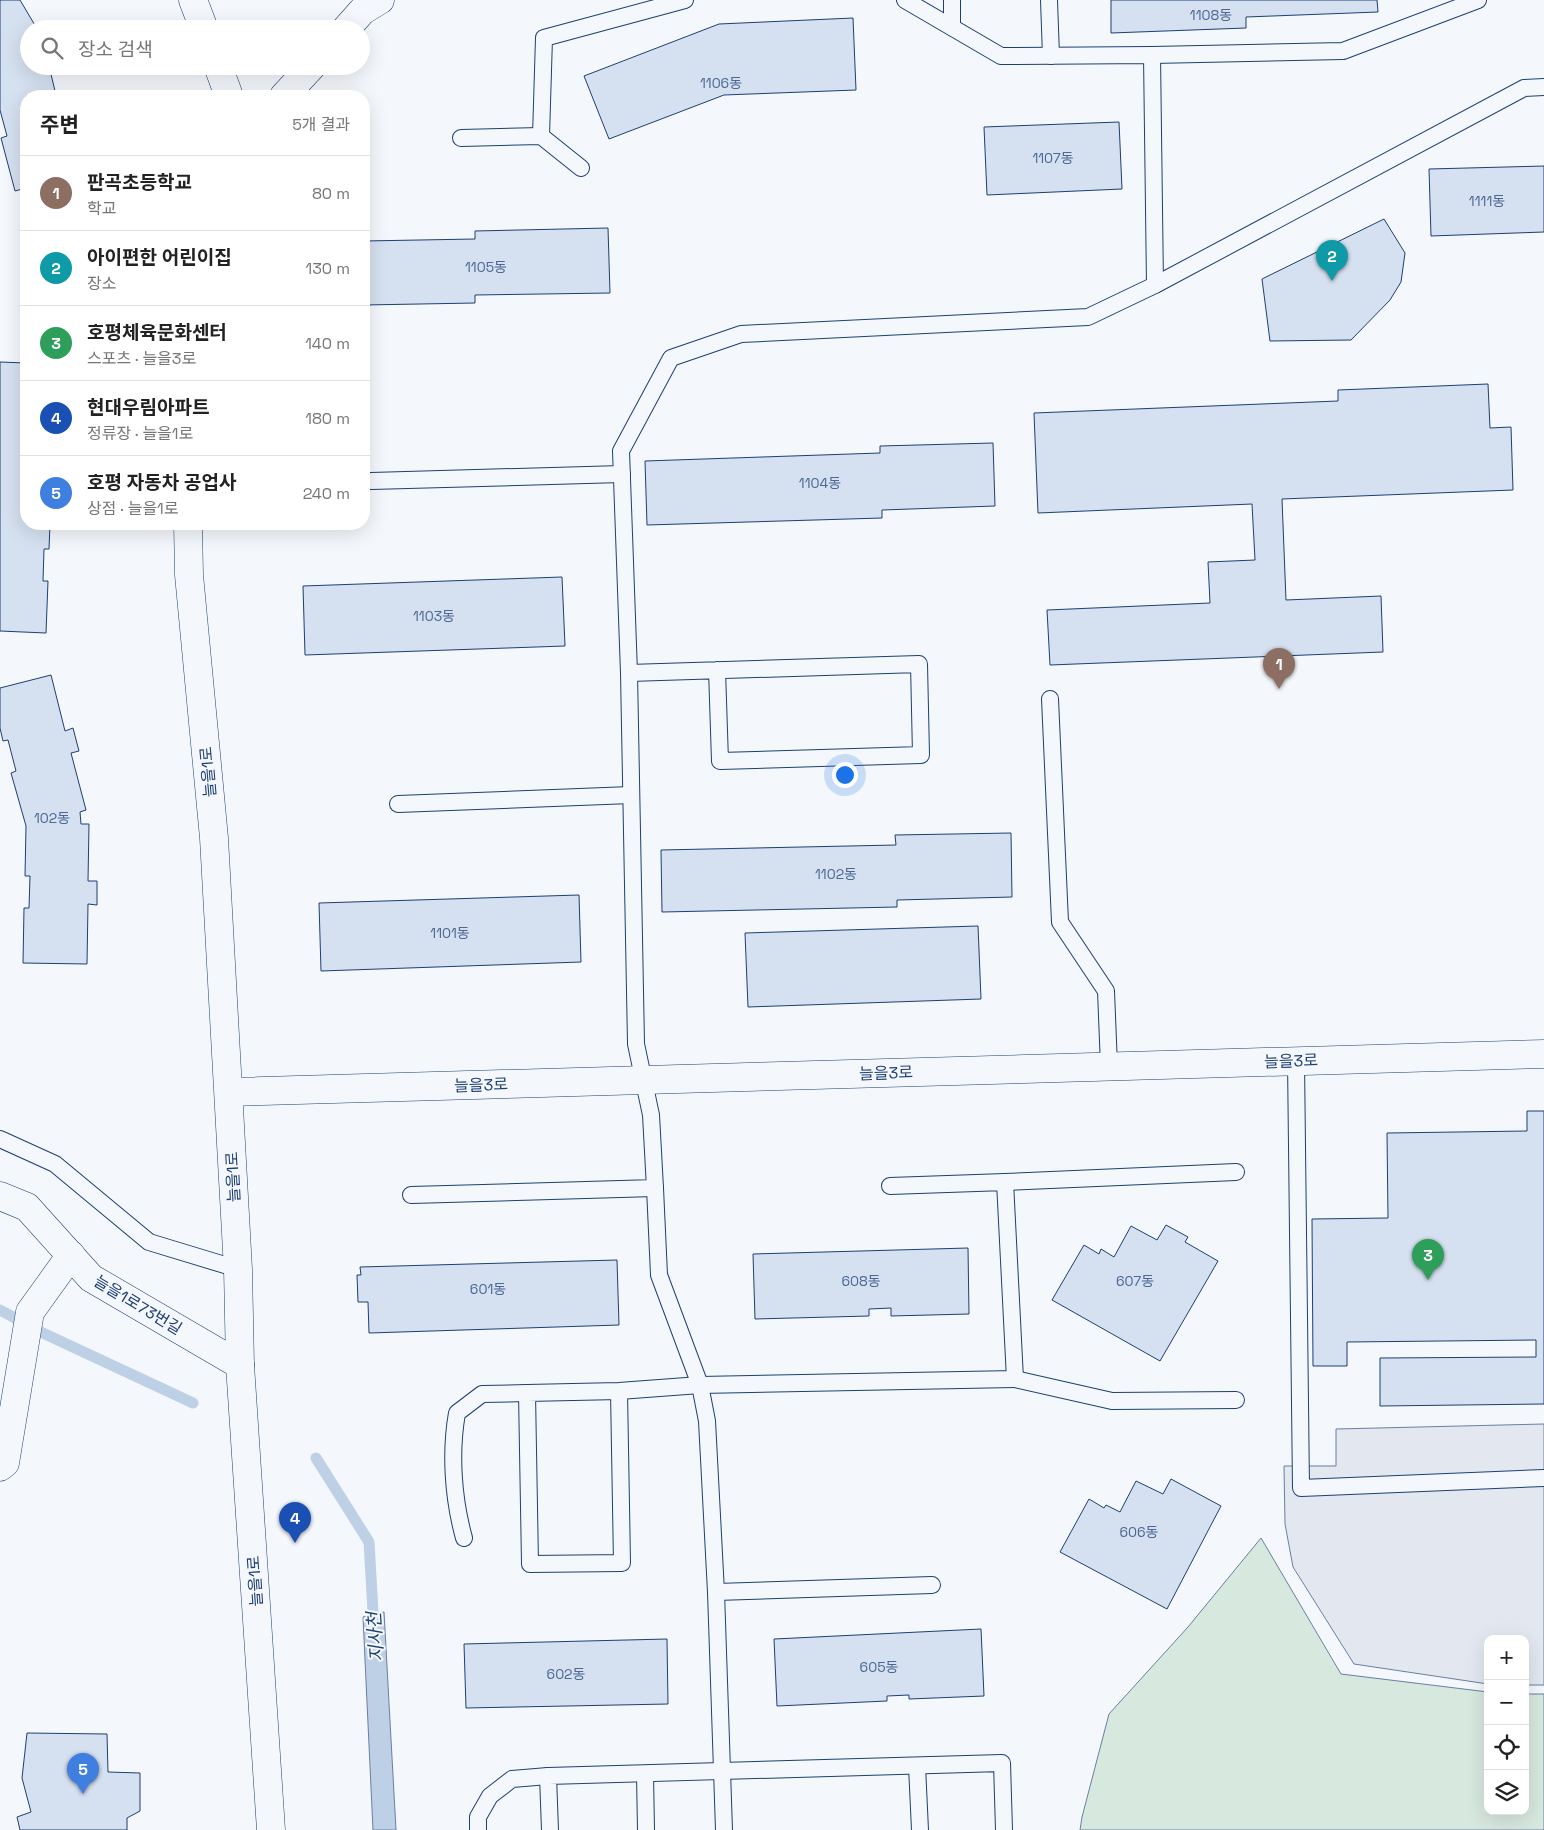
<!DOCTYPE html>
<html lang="ko">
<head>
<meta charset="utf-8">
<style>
	body { margin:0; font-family:"Space Grotesk","Noto Sans KR",sans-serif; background:#f6f6f6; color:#222 }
	.controls { position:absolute; right:15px; bottom:15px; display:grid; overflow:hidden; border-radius:10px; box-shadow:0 5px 20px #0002 }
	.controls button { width:45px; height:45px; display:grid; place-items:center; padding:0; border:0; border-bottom:1px solid #e0e0e0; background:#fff; color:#222; font:25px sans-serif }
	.you { position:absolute; left:844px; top:774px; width:18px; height:18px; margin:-12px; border:4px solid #fff; border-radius:50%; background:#1a73e8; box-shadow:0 0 0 8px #1a73e833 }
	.badge { display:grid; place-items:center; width:32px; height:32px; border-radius:50%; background:#d93025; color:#fff; font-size:16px; font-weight:700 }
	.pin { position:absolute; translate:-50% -41px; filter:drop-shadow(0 1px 2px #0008) }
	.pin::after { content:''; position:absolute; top:26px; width:18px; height:15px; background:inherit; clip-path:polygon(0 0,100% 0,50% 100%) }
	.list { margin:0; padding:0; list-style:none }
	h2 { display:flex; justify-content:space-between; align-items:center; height:65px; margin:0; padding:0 20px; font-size:21px }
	h2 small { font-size:16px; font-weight:400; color:#767676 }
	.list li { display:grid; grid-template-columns:32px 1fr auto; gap:15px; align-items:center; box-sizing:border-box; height:75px; padding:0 20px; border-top:1px solid #e0e0e0 }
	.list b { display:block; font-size:19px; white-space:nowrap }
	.list p { margin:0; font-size:16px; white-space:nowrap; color:#767676 }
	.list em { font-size:16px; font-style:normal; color:#767676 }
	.icon { flex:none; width:28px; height:28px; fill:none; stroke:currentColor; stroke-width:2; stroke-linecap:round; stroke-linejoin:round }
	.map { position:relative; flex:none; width:1544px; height:1830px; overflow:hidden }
	.search { position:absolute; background:#fff; box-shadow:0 5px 20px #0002; left:20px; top:20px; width:350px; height:55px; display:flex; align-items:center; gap:12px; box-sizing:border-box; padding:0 18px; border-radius:28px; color:#767676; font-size:19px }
	.panel { position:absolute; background:#fff; box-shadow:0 5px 20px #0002; left:20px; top:90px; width:350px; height:440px; border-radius:20px }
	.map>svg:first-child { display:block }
	.green { fill:#d7e8df; stroke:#687fa3 }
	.parking { fill:#e3e8f0; stroke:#687fa3 }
	.water { fill:#bed0e5; stroke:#687fa3 }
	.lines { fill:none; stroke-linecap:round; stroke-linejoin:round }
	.stream { stroke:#bed0e5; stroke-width:11 }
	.building { fill:#d5e0f0; stroke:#1d3f73 }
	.service-casing { stroke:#1d3f73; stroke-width:18 }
	.minor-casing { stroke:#1d3f73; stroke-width:29 }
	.tertiary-casing { stroke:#1d3f73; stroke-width:29 }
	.trunk-casing { stroke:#1d3f73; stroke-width:29 }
	.service { stroke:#f4f7fb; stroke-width:16 }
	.minor { stroke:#f4f7fb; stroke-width:28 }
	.tertiary { stroke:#f4f7fb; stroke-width:28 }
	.trunk { stroke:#f4f7fb; stroke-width:28 }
	.labels { text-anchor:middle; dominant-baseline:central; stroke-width:4; stroke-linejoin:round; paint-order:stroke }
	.number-label { font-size:14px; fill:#4b6792 }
	.street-label { font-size:16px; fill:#1d3f73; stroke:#f4f7fb }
	.water-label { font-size:18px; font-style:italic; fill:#1d3f73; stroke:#f4f7fb }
</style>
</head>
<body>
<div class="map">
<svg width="1544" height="1830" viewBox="0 0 1544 1830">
	<rect width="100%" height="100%" fill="#f4f7fb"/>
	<polygon class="green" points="1261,1538 1341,1674 1488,1692 1488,1811 1525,1811 1525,1694 1544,1694 1544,1830 1080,1830 1082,1817 1109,1714 1188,1627"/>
	<polygon class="parking" points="1544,1424 1544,1685 1525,1685 1525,1639 1488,1639 1488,1684 1354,1664 1293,1567 1285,1524 1284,1466 1336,1466 1336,1429"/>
	<polygon class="water" points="384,1612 396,1830 373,1830 363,1617"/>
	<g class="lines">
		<g class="stream">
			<polyline points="0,1310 45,1334 193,1403"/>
			<polyline points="316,1458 369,1542 374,1629"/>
		</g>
	</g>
	<g class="building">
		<polygon points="0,0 20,0 36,27 29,29 29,66 49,66 56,95 65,93 66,96 26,96 26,188 15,191 1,138 7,136 0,110"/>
		<polygon points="1111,0 1377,0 1378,12 1246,17 1246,28 1111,33"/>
		<polygon points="853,18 856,90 724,95 609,139 584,76 719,24"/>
		<polygon points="1119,122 1122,189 987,195 984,127"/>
		<polygon points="1544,166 1544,232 1431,236 1429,169"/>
		<polygon points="1384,219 1405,253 1401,282 1390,300 1351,340 1270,341 1262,279"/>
		<polygon points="608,228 610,293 475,295 475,303 364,305 364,241 475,239 475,231"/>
		<polygon points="0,362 26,363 26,524 50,524 49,549 44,549 43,581 48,581 46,633 0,631"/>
		<polygon points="1488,384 1490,428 1511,427 1513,490 1282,499 1286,600 1381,596 1383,652 1050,665 1047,610 1210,603 1208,562 1255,560 1252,504 1038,513 1034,413 1338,401 1338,390"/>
		<polygon points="993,443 995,506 882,510 882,518 647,525 645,461 880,453 880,446"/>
		<polygon points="562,577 565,646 305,655 303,586"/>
		<polygon points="51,675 65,731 73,728 79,751 71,753 86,810 80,812 81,824 89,824 88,881 97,881 97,905 88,904 87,964 23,963 24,908 29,908 30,876 25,876 26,826 11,773 16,771 8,740 3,741 0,728 0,688"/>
		<polygon points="1011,833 1012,897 897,900 897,907 662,912 661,850 896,845 895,835"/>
		<polygon points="579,895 581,962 321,971 319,903"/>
		<polygon points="978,926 981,999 748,1007 745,933"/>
		<polygon points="1527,1111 1544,1111 1544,1404 1380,1406 1380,1358 1536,1357 1536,1340 1347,1342 1347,1366 1313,1366 1312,1219 1388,1218 1387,1133 1527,1131"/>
		<polygon points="1166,1225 1188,1237 1185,1242 1218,1261 1160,1361 1052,1300 1084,1245 1099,1254 1101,1249 1114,1257 1131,1226 1157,1240"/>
		<polygon points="968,1248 969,1314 891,1316 891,1308 869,1309 869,1316 755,1319 753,1254"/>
		<polygon points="617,1260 619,1325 369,1333 368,1302 358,1302 357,1275 361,1275 360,1267"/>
		<polygon points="1171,1479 1221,1506 1167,1609 1060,1552 1089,1499 1104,1508 1106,1505 1120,1512 1136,1481 1163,1494"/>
		<polygon points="981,1629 984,1696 909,1699 909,1695 887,1696 887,1701 777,1706 774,1639"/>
		<polygon points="667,1639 668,1704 466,1708 464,1644"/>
		<polygon points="27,1733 107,1734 108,1772 140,1773 140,1811 127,1818 127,1830 20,1830 17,1817 31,1812 22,1778"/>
	</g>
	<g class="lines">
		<g class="service-casing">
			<g id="service">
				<polyline points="905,0 1001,56 1152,55 1155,285"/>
				<polyline points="952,0 952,27"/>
				<polyline points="1049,0 1051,56"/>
				<polyline points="1152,55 1343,51 1478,0"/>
				<polyline points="541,136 544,38 685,0"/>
				<polyline points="461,138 541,136 581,168"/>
				<polyline points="371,481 622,474"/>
				<polyline points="629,673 919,664 921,755 720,761 717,670"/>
				<polyline points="1050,699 1060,922 1106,991 1109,1066"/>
				<polyline points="398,804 631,795"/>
				<polyline points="1296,1061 1301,1488 1544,1478"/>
				<polyline points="0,1139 55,1164 149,1242 238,1269"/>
				<polyline points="1005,1182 1236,1172"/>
				<polyline points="655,1188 659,1275 700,1385 707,1421 716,1592 724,1830"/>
				<polyline points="411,1195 655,1188 651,1115 636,1044 629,673 621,451 671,358 741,334 1088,317 1155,285 1524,88 1544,87"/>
				<polyline points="1015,1379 1112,1401 1236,1400"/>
				<polyline points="619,1391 622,1563 530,1564 527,1393 619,1391 700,1385 1015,1379 1005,1182 890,1186"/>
				<path d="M464,1538C453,1498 450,1453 457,1413L482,1394L527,1393"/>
				<polyline points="716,1592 932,1585"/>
				<polyline points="917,1766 920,1830"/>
				<polyline points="645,1774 646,1830"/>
				<polyline points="478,1830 478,1817 490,1796 512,1779 548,1776"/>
				<polyline points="550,1830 548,1776 1002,1763 1004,1830"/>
			</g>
		</g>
		<g class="minor-casing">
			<g id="minor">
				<polyline points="0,1196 27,1207 91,1278 240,1365"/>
				<polyline points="0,1467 5,1463 30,1312 71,1255"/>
			</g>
		</g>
		<g class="tertiary-casing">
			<g id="tertiary">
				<polyline points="346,29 362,11 380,0"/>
				<polyline points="284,96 312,66"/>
				<polyline points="188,524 189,575 214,838 238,1269 240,1365 271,1830"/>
				<polyline points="229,1092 1544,1054"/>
			</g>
		</g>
		<g class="trunk-casing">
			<g id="trunk">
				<polyline points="193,0 204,29"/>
				<polyline points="218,66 229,96"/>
			</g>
		</g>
		<use href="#service" class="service"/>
		<use href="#minor" class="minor"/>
		<use href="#tertiary" class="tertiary"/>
		<use href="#trunk" class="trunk"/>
	</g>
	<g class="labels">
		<g class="number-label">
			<text x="1211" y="15">1108동</text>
			<text x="721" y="83">1106동</text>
			<text x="1053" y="158">1107동</text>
			<text x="1487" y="201">1111동</text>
			<text x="486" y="267">1105동</text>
			<text x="820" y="483">1104동</text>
			<text x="434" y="616">1103동</text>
			<text x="52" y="818">102동</text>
			<text x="836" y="874">1102동</text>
			<text x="450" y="933">1101동</text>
			<text x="861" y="1281">608동</text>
			<text x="1135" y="1281">607동</text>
			<text x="488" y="1289">601동</text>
			<text x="1139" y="1532">606동</text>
			<text x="879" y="1667">605동</text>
			<text x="566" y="1674">602동</text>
		</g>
		<g class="street-label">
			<text transform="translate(208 772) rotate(-95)">늘을1로</text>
			<text transform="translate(1291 1061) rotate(-2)">늘을3로</text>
			<text transform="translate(886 1073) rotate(-2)">늘을3로</text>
			<text transform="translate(481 1085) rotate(-2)">늘을3로</text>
			<text transform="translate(233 1177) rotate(-93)">늘을1로</text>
			<text transform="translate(138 1305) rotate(31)">늘을1로73번길</text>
			<text transform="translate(255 1581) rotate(-94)">늘을1로</text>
		</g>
		<g class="water-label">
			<text transform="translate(375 1637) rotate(-94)">지사천</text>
		</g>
	</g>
</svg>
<div class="controls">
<button>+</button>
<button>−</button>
<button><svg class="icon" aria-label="locate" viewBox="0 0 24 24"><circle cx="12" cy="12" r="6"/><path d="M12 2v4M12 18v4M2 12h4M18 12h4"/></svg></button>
<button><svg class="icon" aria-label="layers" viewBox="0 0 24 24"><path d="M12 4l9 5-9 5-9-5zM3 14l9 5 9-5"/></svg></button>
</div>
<div class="you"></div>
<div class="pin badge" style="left:1279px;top:689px;background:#8d6e63">1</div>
<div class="pin badge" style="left:1332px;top:281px;background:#0f9aa8">2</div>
<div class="pin badge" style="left:1428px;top:1280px;background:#2e9e5b">3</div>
<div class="pin badge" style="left:295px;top:1543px;background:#1a4fb4">4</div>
<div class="pin badge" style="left:83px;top:1794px;background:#3f7fe0">5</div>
<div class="search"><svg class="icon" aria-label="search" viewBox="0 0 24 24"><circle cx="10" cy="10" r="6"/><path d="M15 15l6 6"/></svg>장소 검색</div>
<section class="panel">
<h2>주변<small>5개 결과</small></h2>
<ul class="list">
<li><span class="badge" style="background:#8d6e63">1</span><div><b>판곡초등학교</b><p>학교</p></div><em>80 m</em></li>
<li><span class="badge" style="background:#0f9aa8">2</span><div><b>아이편한 어린이집</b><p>장소</p></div><em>130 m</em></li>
<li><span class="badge" style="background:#2e9e5b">3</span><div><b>호평체육문화센터</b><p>스포츠 · 늘을3로</p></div><em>140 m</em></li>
<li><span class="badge" style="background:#1a4fb4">4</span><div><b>현대우림아파트</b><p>정류장 · 늘을1로</p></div><em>180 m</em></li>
<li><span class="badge" style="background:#3f7fe0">5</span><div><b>호평 자동차 공업사</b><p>상점 · 늘을1로</p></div><em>240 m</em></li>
</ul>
</section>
</div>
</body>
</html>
